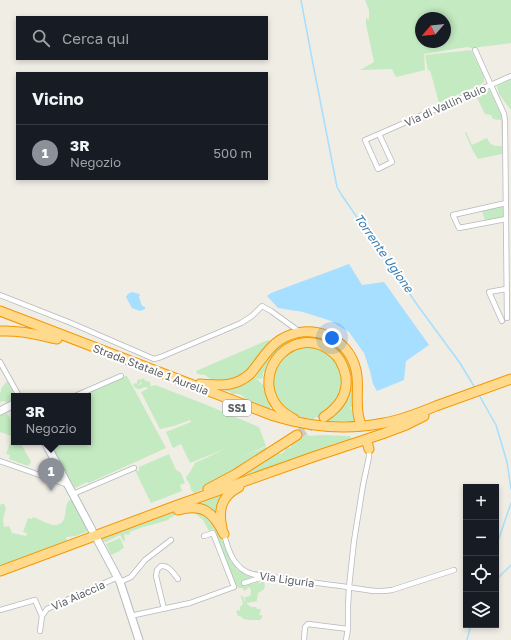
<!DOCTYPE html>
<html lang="it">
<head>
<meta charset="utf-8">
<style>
	body { margin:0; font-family:"Golos Text",sans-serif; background:#20242c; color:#f1f3f6 }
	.controls { position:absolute; right:12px; bottom:12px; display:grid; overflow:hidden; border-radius:0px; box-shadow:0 2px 6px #0003 }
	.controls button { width:36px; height:36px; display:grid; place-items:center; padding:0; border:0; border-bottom:1px solid #363941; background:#171b24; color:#f1f3f6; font:20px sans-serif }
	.compass { position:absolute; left:415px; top:12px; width:36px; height:36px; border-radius:50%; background:#171b24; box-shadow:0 2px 6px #0003; rotate:242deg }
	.you { position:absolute; left:332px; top:338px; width:14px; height:14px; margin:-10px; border:3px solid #fff; border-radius:50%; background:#1a73e8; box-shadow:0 0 0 6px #1a73e833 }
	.badge { display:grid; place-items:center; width:26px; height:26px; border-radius:50%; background:#8c9099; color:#fff; font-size:13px; font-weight:700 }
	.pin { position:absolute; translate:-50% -33px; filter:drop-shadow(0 1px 2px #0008) }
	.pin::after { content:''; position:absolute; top:21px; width:14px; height:12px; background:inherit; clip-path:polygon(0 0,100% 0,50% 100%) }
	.popup { position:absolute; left:11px; top:393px; width:80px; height:52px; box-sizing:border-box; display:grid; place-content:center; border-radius:0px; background:#171b24; filter:drop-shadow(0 1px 3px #0005); font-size:13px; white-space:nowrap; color:#9ea1a6 }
	.popup b { font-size:15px; color:#f1f3f6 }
	.popup::after { content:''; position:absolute; left:50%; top:100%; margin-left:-8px; border:8px solid transparent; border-top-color:#171b24 }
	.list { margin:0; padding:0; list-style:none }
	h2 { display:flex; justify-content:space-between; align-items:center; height:52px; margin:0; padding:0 16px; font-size:17px }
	h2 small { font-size:13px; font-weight:400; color:#9ea1a6 }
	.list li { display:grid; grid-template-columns:26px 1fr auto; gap:12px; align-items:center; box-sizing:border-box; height:56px; padding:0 16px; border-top:1px solid #363941 }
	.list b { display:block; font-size:15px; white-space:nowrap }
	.list p { margin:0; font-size:13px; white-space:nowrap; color:#9ea1a6 }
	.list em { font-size:13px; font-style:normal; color:#9ea1a6 }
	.icon { flex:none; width:22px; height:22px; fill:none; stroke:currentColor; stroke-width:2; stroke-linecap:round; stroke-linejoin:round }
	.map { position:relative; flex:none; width:511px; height:640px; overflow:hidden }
	.search { position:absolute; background:#171b24; box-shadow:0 2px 6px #0003; left:16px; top:16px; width:252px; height:44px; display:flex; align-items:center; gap:10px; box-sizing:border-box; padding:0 14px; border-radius:0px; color:#9ea1a6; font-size:15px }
	.panel { position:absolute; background:#171b24; box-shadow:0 2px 6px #0003; left:16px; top:72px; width:252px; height:108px; border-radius:0px }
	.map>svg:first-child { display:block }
	.green { fill:#c3eac0; fill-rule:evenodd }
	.water { fill:#a6dfff }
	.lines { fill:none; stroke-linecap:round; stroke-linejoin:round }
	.stream { stroke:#a6dfff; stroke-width:1.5 }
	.highway-tunnel { stroke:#cbcac6; stroke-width:9; stroke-dasharray:9 4.5; stroke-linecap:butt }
	.street-casing { stroke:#b6b9bd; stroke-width:6 }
	.secondary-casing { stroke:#b6bbc0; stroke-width:9 }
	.highway-casing { stroke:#f59700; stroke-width:11 }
	.street { stroke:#fff; stroke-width:4.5 }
	.secondary { stroke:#fff; stroke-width:7 }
	.highway { stroke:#ffda8d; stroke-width:9 }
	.labels { text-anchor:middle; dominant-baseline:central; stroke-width:4; stroke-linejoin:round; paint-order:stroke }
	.shield { fill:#fff; stroke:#8e9195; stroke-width:1 }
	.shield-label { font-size:10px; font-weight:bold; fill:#5d6267 }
	.street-label { font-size:11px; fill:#5d6267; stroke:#fff }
	.water-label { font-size:12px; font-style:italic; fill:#377bb2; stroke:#fff }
</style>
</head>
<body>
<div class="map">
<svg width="511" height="640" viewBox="0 0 511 640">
	<rect width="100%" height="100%" fill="#f0ede5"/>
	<g class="green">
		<path d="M365,0H511V43L472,48L467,47L424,54L425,70L396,77L392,69L360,70L374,62L366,24V18L369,20V10ZM421,18H445V42H421Z"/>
		<polygon points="471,50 484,77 484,82 481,84 439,103 430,70 428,71 425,55"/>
		<polygon points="511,79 511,110 499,94 497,86"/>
		<polygon points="485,89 488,89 490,91 501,115 502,120 503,142 502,142 501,120 493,119 491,115 485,114 475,94"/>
		<path d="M466,132L472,145L487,138C491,146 493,146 502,146V154L478,159L473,151L465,133Z"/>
		<polygon points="503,206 503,217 485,220 482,211"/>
		<path d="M298,336C304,336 313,334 319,337C335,342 350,354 353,371C355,382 353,394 354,405L350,408L352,409L356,422C352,422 350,421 346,421C342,421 338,422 333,421L332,422H328L326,420L340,408L344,361L300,339L266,373L263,372V377C261,380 259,379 256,378L264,386C264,393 268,400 271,407L269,411L256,405L255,403L246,401C243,394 240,394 232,394L230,392L224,390V389L229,388L253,376L256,378L254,374L263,362L280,344Z"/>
		<polygon points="268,340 270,341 269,343 250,369 244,374 233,380 213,381 205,375 197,374 196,371"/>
		<polygon points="305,345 322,348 337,360 344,377 342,393 329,410 313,419 303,418 294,415 280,405 273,394 273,370 286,353"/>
		<polygon points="126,376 127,376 166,448 89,483 87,482 75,488 54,453 49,442 88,442 88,396 78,396"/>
		<path d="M143,378L146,381L150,382L151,385L149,387L155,385L202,403L259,427L266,446L232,461L266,447L267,449C244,465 220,482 194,493L191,490L190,485L186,478L187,476L190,472L195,463L227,448L228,449L227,448L190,463L181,444L173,448L166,432L191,422L190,420L174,426L160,429L141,392L149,388L144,387C140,390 136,390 133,385L135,383L140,385L142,383L141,382L139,384H137V381L139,379L141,380Z"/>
		<path d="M7,381C12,388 19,401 6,403V402L2,401L1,402L0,401V392H1V389Z"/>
		<polygon points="5,412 6,412 14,425 14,442 20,442 31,462 28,466 9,459 10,455 6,454 12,437 12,436 0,432 0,415"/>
		<polygon points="306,434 310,436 320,435 350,436 353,441 343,443 335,443 325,450 238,478 238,477 277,453 281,454 285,451 285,448 291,448 291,444"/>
		<polygon points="169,454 176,470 181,473 185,483 180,485 182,491 151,503 135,470 139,471 139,467"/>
		<polygon points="232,489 217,516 189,505"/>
		<path d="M71,499L81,519H83L89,528L88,531L76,536L67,537L66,538L67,541L52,546L48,549L0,566V506L1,504H4L6,508L3,519L4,527L9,526L12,533L26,536L27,533L23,532L28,518L32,519L33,517C39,519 47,524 53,525C68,526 64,511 67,504C68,501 69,501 71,499Z"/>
		<path d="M185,512L176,514C174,517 170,517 168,520L151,525L143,527L132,531L130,532L129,535L124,534L125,539L124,542L120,535L106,542L101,541L100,538L132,526L146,522L172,513Z"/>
		<path d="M195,512C205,514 210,518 215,527C217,531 219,535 223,538L226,547V551L228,553L231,562C235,563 236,565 236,569L243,572L251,577L252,579L248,583L252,584L258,582L260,584L261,581H263C267,588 264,590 258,593L257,601L254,602L247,603V604L251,607H256L257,609H260L261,611L259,615H262V618L260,620H251L243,619L242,617L238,616L236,611L240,610V607L243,604L241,596H243L245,603V597L250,596C251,592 252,590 249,587L245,591L242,588H239L235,585L214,530L213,529L209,531L203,520L196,514Z"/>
		<polygon points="120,538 124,548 120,550 120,551 111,555 106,544"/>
	</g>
	<g class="water">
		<polygon points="349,264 362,285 384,282 429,345 406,361 404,380 377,391 373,384 370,371 364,353 349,332 331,321 303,312 278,308 267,296 271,293"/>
		<polygon points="132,292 139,294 140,295 139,297 142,306 145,307 145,309 140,311 132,308 126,297 128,294"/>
	</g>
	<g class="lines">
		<g class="stream">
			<polyline points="301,0 313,64 337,187 341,194 418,306 460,363 475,388"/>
			<polyline points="479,395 496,425 507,462 511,489"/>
			<polyline points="496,547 511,503"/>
			<polyline points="496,580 511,565"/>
			<polyline points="467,640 471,625"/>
		</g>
		<g class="highway-tunnel">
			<polyline points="360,422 367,442"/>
			<polyline points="297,435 324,417"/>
		</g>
		<g class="street-casing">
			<g id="street">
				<polyline points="475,50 504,114 505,121 507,318"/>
				<polyline points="379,134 392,162 378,169 365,140 379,134 511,76"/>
				<polyline points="506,203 453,215 459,228 506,219"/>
				<polyline points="0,295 71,323 154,359 161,357 241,323 252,316 262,306 271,311 300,332"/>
				<polyline points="502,321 489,292 506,289"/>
				<polyline points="0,362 19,396"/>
				<polyline points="75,396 121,376"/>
				<polyline points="0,461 68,485"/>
				<polyline points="73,494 134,468"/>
				<path d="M224,534C228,550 234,569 252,574C256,575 260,575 265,576C292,580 319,583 347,587C363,589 376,593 392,590L454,570"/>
				<polyline points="120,582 131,577 145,560 171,540"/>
				<polyline points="244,583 263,577"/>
				<path d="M164,609L156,576L157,570L161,566C169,565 173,573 178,579"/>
				<polyline points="0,610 35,600 42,616 40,631"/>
				<polyline points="42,616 47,609 118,577"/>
				<polyline points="130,616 190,603 234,587 213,533 204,536"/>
				<polyline points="304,640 305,627 308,624 348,629"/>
				<polyline points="346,640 348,629 348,607 349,587 354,541 363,485 369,457 369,449"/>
			</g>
		</g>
		<g class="secondary-casing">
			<g id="secondary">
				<polyline points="0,411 14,404"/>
				<polyline points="45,442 92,530"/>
				<polyline points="97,539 120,582 139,640"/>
			</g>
		</g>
		<g class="highway-casing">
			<g id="highway">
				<path d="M0,311L274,416C309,427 348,430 384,423C402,420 419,413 436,406C461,397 486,388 511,379"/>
				<path d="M0,331C20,330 38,335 57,339"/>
				<path d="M200,384C219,385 234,388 250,374C260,363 267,348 280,340C310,321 348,336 356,370C360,387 354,405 360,422"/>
				<path d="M294,419C288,416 282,412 277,406C250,370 295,323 331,351C340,357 344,367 346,377C348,395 338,408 324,417"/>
				<polyline points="367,442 369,449"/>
				<polyline points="208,489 236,474 297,435"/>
				<path d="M178,510C203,503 213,512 224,534"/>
				<path d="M222,528C218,510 221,496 239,487"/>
				<polyline points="0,571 175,506 313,457 382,434 406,425 424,416"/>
			</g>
		</g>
		<use href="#street" class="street"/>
		<use href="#secondary" class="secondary"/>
		<use href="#highway" class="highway"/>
	</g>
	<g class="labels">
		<rect class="shield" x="223" y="400" width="28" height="16" rx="3"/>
		<g class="shield-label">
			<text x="237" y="408">SS1</text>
		</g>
		<g class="street-label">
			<text transform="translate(445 105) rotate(-24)">Via di Vallin Buio</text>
			<text transform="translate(151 369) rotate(21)">Strada Statale 1 Aurelia</text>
			<text transform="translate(287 579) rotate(8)">Via Liguria</text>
			<text transform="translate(78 595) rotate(-24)">Via Aiaccia</text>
		</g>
		<g class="water-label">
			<text transform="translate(384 253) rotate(55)">Torrente Ugione</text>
		</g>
	</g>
</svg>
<div class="controls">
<button>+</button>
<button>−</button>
<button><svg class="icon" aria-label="locate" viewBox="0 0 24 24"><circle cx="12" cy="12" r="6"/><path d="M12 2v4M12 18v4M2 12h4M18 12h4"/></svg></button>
<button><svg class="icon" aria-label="layers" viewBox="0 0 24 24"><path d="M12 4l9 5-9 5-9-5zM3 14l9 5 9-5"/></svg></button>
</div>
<svg class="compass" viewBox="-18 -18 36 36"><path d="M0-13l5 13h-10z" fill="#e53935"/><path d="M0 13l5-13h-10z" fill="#9ea1a6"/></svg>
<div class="you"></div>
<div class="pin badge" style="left:51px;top:491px">1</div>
<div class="popup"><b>3R</b>Negozio</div>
<div class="search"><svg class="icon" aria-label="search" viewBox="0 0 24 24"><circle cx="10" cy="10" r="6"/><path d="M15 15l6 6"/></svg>Cerca qui</div>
<section class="panel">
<h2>Vicino<small></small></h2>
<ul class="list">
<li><span class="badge">1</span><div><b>3R</b><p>Negozio</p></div><em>500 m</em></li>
</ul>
</section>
</div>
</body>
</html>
